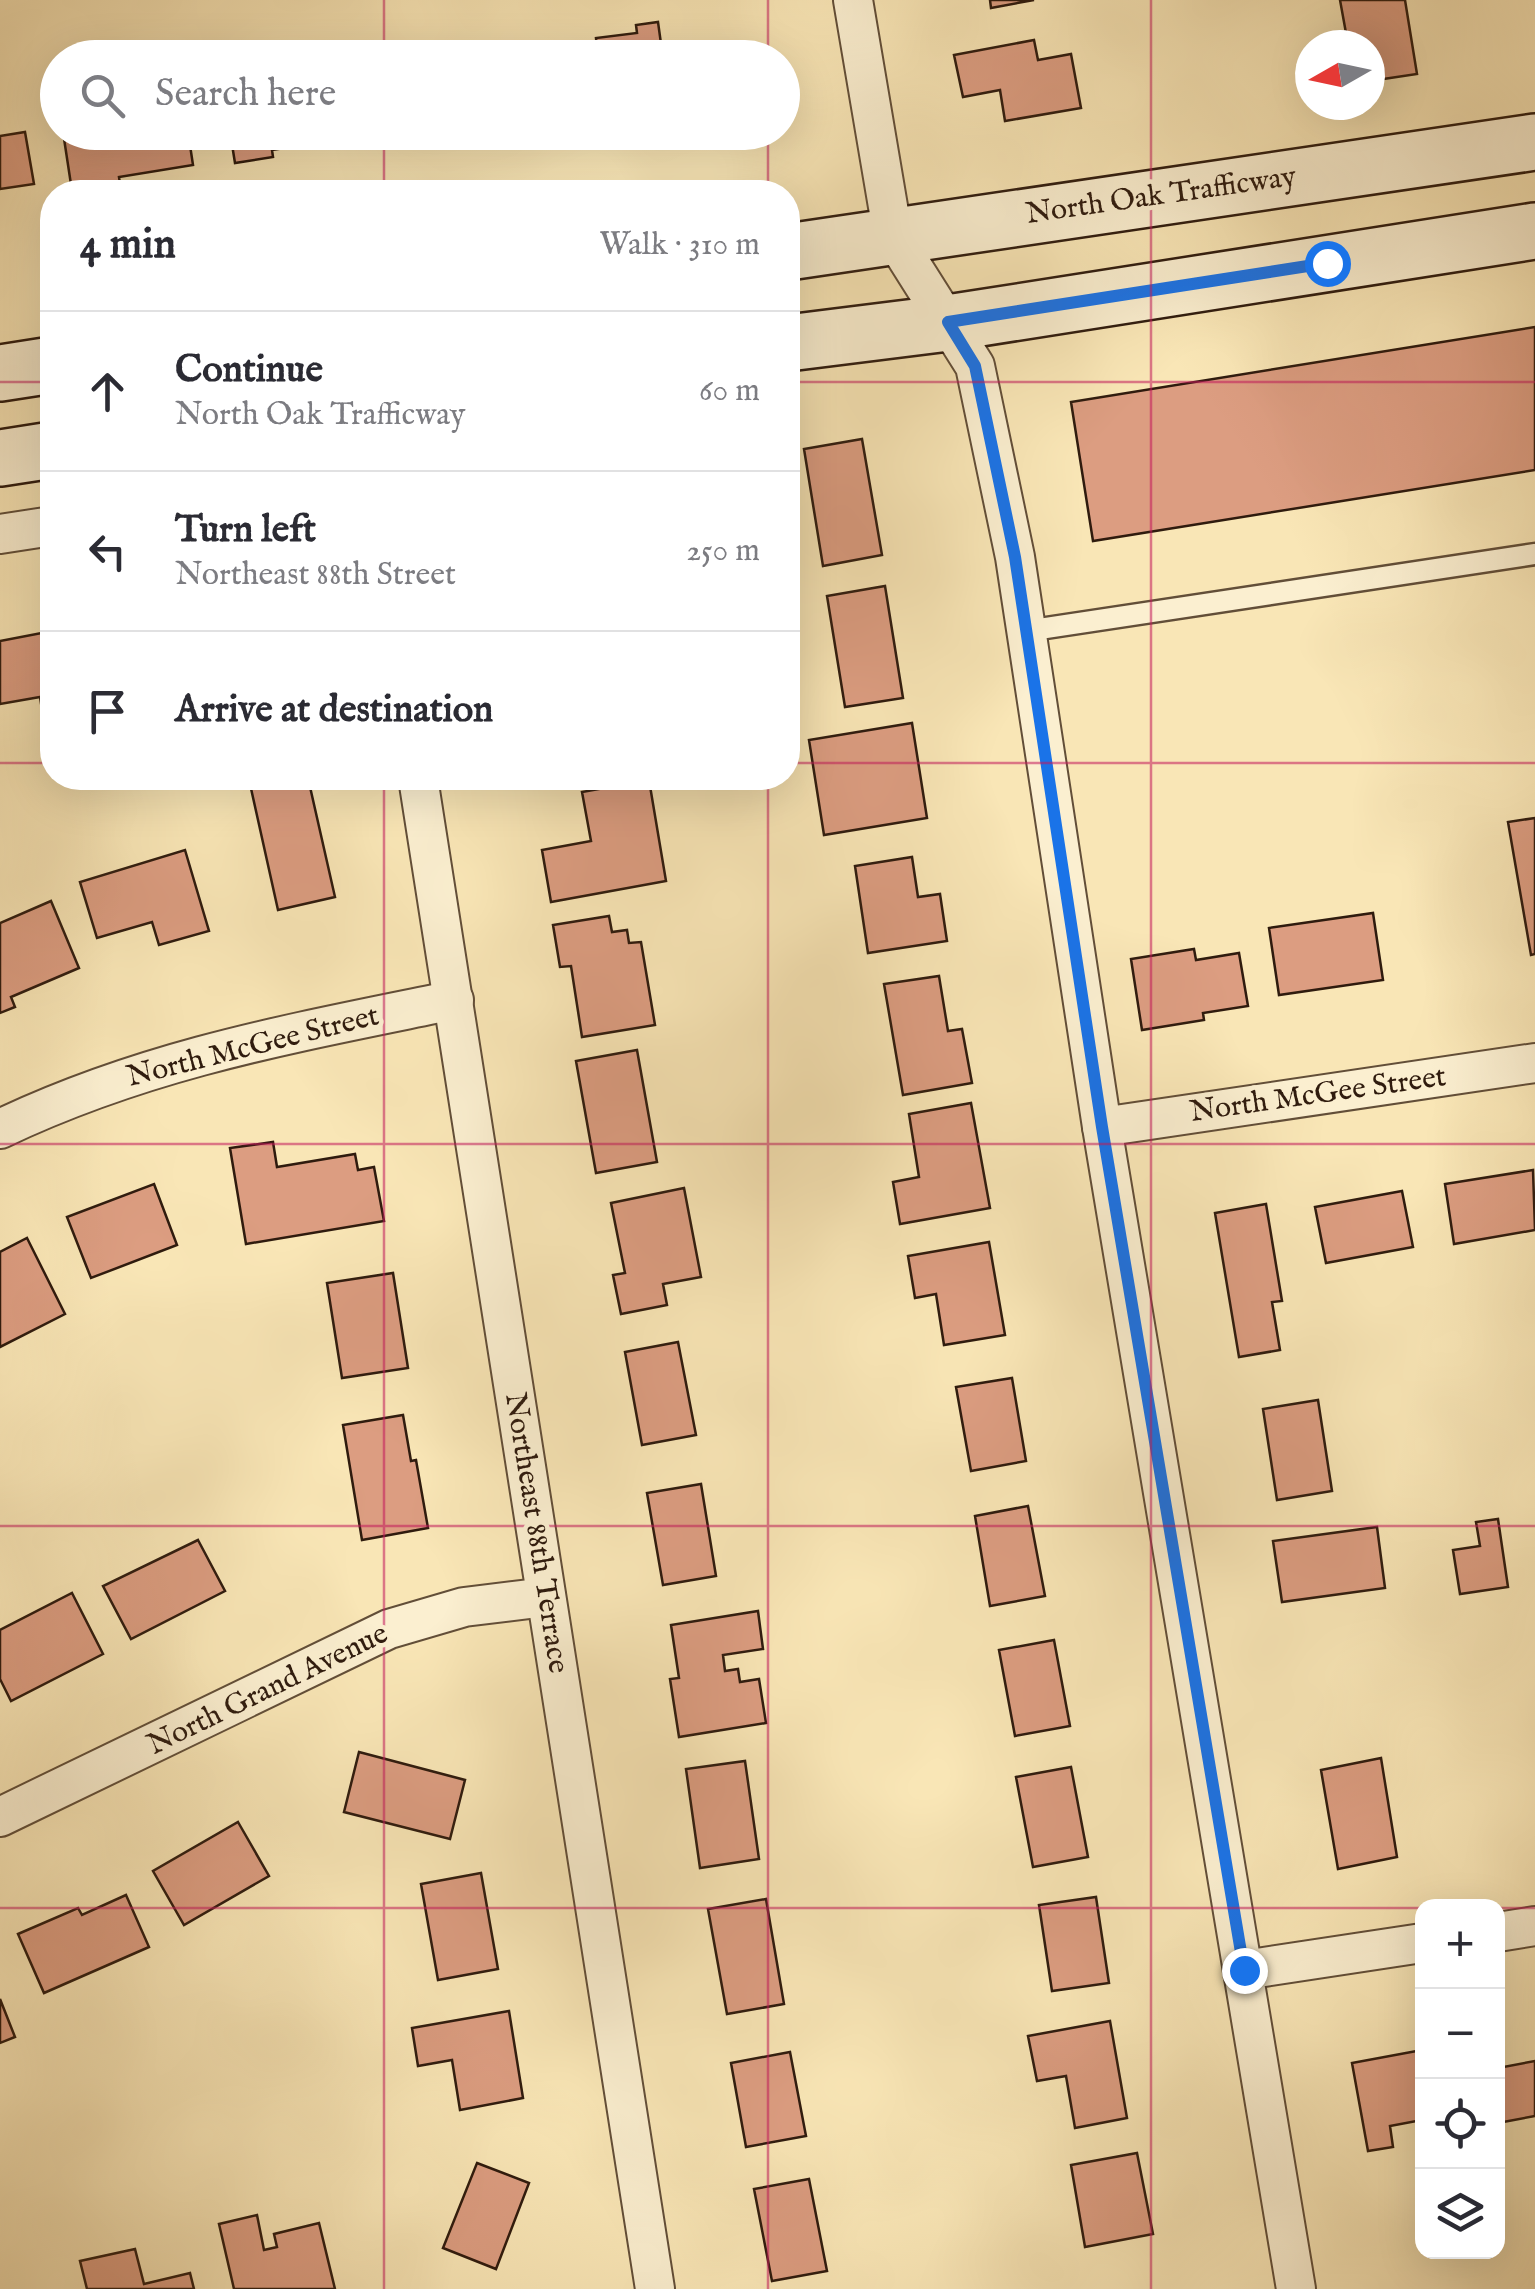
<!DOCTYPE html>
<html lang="en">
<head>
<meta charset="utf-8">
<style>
	body { margin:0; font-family:"IM FELL English",serif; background:#f7f7f7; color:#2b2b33 }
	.controls { position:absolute; right:30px; bottom:30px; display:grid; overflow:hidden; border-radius:20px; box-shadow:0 10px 40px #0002 }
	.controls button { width:90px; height:90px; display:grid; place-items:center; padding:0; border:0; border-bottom:2px solid #e1e1e2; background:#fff; color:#2b2b33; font:50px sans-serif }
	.compass { position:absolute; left:1295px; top:30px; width:90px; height:90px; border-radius:50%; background:#fff; box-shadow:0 10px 40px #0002; rotate:261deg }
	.stop { position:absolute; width:30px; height:30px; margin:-22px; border:8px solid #1a73e8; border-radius:50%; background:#fff }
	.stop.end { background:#1a73e8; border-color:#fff; box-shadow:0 2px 10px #0008 }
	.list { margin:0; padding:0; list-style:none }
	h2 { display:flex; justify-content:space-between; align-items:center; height:130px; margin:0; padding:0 40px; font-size:42px }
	h2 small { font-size:32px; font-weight:400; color:#7c7c81 }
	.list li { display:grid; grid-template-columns:65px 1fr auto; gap:30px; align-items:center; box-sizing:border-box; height:160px; padding:0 40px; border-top:2px solid #e1e1e2 }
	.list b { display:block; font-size:38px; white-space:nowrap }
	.list p { margin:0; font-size:32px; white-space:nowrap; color:#7c7c81 }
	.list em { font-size:32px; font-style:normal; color:#7c7c81 }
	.icon { flex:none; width:55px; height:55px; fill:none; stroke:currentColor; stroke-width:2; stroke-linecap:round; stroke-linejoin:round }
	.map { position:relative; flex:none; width:1535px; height:2289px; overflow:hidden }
	.search { position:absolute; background:#fff; box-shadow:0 10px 40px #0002; left:40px; top:40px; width:760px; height:110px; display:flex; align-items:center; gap:25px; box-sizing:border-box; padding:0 35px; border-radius:55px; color:#7c7c81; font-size:38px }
	.panel { position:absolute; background:#fff; box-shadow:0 10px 40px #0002; left:40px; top:180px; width:760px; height:610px; border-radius:40px }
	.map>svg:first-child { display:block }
	.building { fill:#dc9d81; stroke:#2f1b0e; stroke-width:2.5 }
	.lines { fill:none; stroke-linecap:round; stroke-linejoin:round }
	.lane-casing { stroke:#624e38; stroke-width:25 }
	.street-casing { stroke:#624e38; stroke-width:42 }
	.secondary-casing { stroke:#2f1b0e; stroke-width:60 }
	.lane { stroke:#fbefd0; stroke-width:20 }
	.street { stroke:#fbefd0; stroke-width:38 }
	.secondary { stroke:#fbefd0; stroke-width:55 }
	.route { stroke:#1a73e8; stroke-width:12 }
	.grid { fill:none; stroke:#c2185b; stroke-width:2.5; stroke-opacity:0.55 }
	.labels { text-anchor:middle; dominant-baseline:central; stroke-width:9; stroke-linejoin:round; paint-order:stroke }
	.street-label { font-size:30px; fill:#2f1b0e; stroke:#fbefd0 }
</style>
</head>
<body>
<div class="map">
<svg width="1535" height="2289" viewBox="0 0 1535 2289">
	<rect width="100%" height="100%" fill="#f9e6b6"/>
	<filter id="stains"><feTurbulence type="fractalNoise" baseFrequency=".002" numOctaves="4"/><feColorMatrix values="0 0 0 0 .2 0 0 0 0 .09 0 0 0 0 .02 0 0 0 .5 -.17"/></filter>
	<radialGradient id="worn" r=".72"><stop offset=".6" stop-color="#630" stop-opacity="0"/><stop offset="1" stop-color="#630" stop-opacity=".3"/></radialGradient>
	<g class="building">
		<polygon points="990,0 1034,0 991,8"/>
		<polygon points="1340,0 1405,0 1417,74 1370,81 1370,45 1348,44"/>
		<polygon points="658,22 663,58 598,58 596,38 637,33 636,25"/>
		<polygon points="1034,40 1038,60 1071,54 1081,108 1005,121 1000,90 963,97 954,55"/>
		<polygon points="25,132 34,184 0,189 0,136"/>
		<polygon points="63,132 188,132 193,165 119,177 120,184 72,191"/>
		<polygon points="230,132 351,132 352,137 272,150 273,157 235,163"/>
		<polygon points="608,132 664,132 665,140 619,146 617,133"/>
		<polygon points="1535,327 1535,470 1093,541 1071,402"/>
		<polygon points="862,439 882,555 823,566 804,449"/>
		<polygon points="885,586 903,698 845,707 827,596"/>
		<polygon points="52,631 52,734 46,735 40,697 0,704 0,641"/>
		<polygon points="912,723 927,818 824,835 809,740"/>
		<polygon points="276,778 308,778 335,897 278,910 250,784"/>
		<polygon points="649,780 666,881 551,902 542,850 591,841 582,792"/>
		<polygon points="1535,818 1535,954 1531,955 1508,822"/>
		<polygon points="185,850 209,931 159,945 152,922 97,938 80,882"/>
		<polygon points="912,857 918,897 940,894 947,941 868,953 855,866"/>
		<polygon points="51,901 79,968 11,997 15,1007 0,1013 0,923"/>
		<polygon points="1373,913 1383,980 1279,995 1269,928"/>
		<polygon points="609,916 612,932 627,930 629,943 641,942 655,1025 582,1037 571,966 560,967 553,925"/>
		<polygon points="1194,949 1196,960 1239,953 1248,1006 1203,1013 1204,1020 1142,1030 1131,959"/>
		<polygon points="939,976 948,1031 962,1029 972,1083 903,1095 884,984"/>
		<polygon points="637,1050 657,1162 596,1173 576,1061"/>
		<polygon points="971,1103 990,1208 900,1224 893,1182 919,1177 909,1114"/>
		<polygon points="273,1142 277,1167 355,1154 358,1170 374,1167 384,1221 246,1244 230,1148"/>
		<polygon points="1533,1170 1535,1230 1454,1244 1445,1184"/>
		<polygon points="154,1184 177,1245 91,1278 67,1217"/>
		<polygon points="684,1188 701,1277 663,1284 667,1305 621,1314 613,1275 625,1273 611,1203"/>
		<polygon points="1402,1191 1413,1247 1326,1263 1315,1207"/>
		<polygon points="1266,1204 1282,1301 1272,1302 1280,1350 1239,1357 1215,1213"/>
		<polygon points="27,1238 65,1314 0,1347 0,1252"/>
		<polygon points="989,1242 1005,1335 944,1345 936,1294 915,1298 908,1256"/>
		<polygon points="393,1273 408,1368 342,1378 327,1283"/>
		<polygon points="678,1342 696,1435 642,1445 625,1352"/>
		<polygon points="1012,1378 1026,1461 971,1471 956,1387"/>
		<polygon points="1318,1400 1332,1491 1277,1500 1263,1409"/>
		<polygon points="403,1415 411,1461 416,1460 428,1528 362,1540 343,1425"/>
		<polygon points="701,1484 716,1576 663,1585 647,1493"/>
		<polygon points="1028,1506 1045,1596 990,1606 975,1516"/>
		<polygon points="1498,1519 1508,1587 1460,1594 1453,1550 1480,1546 1476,1522"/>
		<polygon points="1377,1527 1385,1588 1282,1602 1273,1541"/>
		<polygon points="198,1540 225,1591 131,1639 103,1586"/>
		<polygon points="72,1593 103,1654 11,1701 0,1679 0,1630"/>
		<polygon points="758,1611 763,1649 723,1655 725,1671 738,1669 740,1682 759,1679 766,1723 679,1737 670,1679 679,1678 671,1625"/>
		<polygon points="1054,1640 1070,1726 1015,1736 999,1650"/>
		<polygon points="359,1752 465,1780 450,1839 344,1812"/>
		<polygon points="1381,1758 1397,1857 1338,1869 1321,1770"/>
		<polygon points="745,1761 759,1859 700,1868 686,1769"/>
		<polygon points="1071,1767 1088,1857 1033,1867 1016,1777"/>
		<polygon points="238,1822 269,1876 184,1925 153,1871"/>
		<polygon points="481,1873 498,1969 438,1980 421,1884"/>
		<polygon points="126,1895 149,1947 44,1993 18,1934 78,1908 82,1915"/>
		<polygon points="1096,1897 1109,1983 1052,1991 1039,1905"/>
		<polygon points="766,1899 784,2004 727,2014 708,1909"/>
		<polygon points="0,1999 15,2037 0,2043"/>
		<polygon points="509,2011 523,2098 460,2110 452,2060 418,2066 412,2028"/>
		<polygon points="1110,2021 1127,2118 1075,2128 1066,2076 1037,2081 1028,2036"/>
		<polygon points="1422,2050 1422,2120 1390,2126 1393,2147 1368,2151 1352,2063"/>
		<polygon points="790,2052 806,2136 746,2147 731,2063"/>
		<polygon points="1535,2061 1535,2116 1498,2123 1498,2068"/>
		<polygon points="1137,2153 1153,2234 1085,2247 1071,2165"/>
		<polygon points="477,2163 529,2183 496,2269 443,2248"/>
		<polygon points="809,2179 827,2271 772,2281 754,2189"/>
		<polygon points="257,2215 264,2250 277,2247 274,2234 319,2223 335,2289 234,2289 219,2224"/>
		<polygon points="135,2249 144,2284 190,2273 194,2289 87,2289 80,2261"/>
	</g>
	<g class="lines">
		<g class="lane-casing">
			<polyline id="lane" points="1026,631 1535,554"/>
		</g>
		<g class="street-casing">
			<g id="street">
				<polyline points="853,0 893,236 975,366 1015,557 1102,1127 1296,2289"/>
				<polyline points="0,534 52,526"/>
				<polyline points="418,778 655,2289"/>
				<polyline points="1102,1127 1535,1063"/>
				<path d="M0,1129C149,1058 294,1033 454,1000"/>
				<polyline points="0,1817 389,1629 464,1607 546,1597"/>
				<polyline points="1498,1932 1535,1926"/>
				<polyline points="1244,1970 1422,1943"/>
			</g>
		</g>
		<g class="secondary-casing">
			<g id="secondary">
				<polyline points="788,252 1535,142"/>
				<polyline points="788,343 948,323 1535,231"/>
				<polyline points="0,373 52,365"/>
				<polyline points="0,458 52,450"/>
			</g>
		</g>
		<use href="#lane" class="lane"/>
		<use href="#street" class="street"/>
		<use href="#secondary" class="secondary"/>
	</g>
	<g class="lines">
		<polyline class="route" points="1244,1970 1102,1127 1015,557 975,366 948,322 1327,263"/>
	</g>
	<path class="grid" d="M384,0V58M768,0V58M1151,0V2289M384,132V192M768,132V192M0,382H52M788,382H1535M0,763H52M788,763H1535M384,778V2289M768,778V2289M0,1144H1535M0,1526H1535M0,1908H1422M1498,1908H1535"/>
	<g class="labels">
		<g class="street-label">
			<text transform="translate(1161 196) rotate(-8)">North Oak Trafficway</text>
			<text transform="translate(253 1047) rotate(-14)">North McGee Street</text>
			<text transform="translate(1318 1095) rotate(-8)">North McGee Street</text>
			<text transform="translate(536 1533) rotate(81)">Northeast 88th Terrace</text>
			<text transform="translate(268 1690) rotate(-26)">North Grand Avenue</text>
		</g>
	</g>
	<rect width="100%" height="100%" filter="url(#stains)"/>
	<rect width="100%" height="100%" fill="url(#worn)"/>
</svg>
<div class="controls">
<button>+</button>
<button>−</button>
<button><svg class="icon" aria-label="locate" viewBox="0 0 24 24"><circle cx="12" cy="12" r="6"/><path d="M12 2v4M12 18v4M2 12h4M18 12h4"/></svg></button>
<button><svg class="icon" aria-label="layers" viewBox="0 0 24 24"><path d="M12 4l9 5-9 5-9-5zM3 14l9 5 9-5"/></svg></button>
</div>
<svg class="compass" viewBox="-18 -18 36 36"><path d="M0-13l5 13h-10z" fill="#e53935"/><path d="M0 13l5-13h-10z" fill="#7c7c81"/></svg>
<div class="stop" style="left:1327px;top:263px"></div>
<div class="stop end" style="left:1244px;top:1970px"></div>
<div class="search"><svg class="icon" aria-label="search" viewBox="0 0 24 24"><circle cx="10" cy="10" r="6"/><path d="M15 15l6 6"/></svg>Search here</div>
<section class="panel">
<h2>4 min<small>Walk · 310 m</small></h2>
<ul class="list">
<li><svg class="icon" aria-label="ahead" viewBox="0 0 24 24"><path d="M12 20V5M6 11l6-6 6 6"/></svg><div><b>Continue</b><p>North Oak Trafficway</p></div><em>60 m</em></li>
<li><svg class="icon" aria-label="left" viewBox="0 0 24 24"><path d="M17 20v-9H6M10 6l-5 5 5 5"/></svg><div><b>Turn left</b><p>Northeast 88th Street</p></div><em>250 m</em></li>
<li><svg class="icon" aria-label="arrive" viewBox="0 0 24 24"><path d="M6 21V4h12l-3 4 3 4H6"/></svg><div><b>Arrive at destination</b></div></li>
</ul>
</section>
</div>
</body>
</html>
